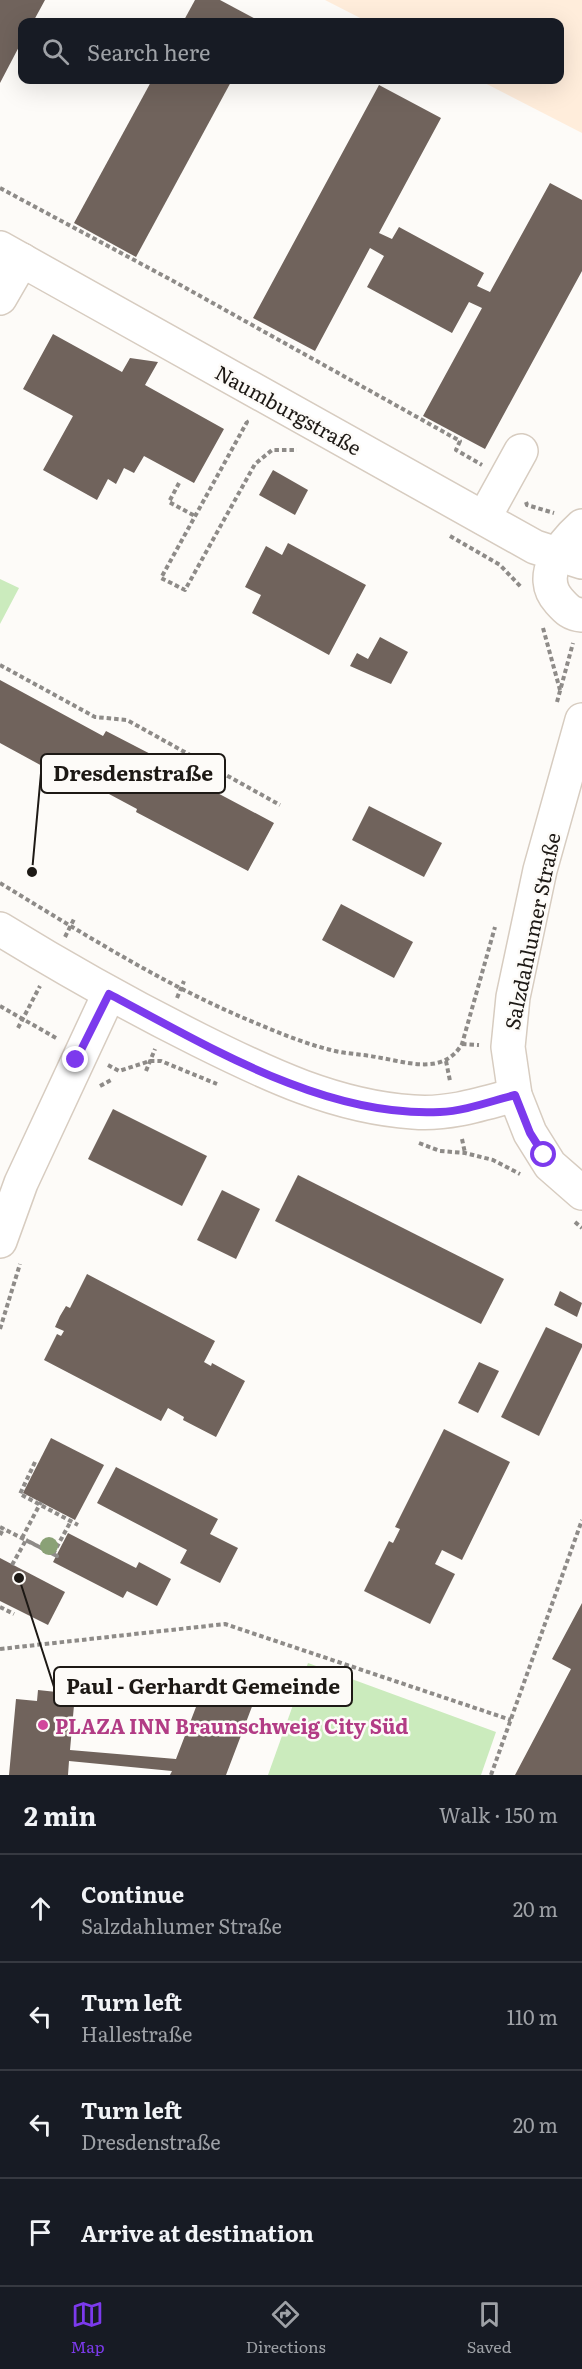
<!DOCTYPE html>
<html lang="en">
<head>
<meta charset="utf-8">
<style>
	body { margin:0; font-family:Literata,serif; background:#242831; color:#f1f3f6 }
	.stop { position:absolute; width:18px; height:18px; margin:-14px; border:4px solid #7c3aed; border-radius:50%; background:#fff }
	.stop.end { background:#7c3aed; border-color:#fff; box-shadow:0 2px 6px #0008 }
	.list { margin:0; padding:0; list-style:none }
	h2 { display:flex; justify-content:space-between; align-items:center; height:78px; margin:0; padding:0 24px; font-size:26px }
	h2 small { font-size:20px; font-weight:400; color:#9ea1a6 }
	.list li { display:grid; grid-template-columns:39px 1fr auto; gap:18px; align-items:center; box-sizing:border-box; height:108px; padding:0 24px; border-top:2px solid #363941 }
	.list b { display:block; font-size:22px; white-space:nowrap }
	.list p { margin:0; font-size:20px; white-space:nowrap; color:#9ea1a6 }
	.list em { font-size:20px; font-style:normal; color:#9ea1a6 }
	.icon { flex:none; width:33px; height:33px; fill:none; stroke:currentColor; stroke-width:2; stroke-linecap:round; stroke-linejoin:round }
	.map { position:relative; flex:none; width:582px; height:1775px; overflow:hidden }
	.search { position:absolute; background:#171b24; box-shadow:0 6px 24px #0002; left:18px; right:18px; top:18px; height:66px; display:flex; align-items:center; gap:15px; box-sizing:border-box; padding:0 21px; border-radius:12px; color:#9ea1a6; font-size:22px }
	.sheet { height:510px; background:#171b24 }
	nav { display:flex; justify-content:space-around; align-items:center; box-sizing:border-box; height:84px; border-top:2px solid #363941; background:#171b24; font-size:16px; color:#9ea1a6 }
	nav a { display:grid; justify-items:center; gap:3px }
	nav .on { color:#7c3aed }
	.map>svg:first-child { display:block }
	.built { fill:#ffeddb }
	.green { fill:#cbebbd }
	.building { fill:#70635c }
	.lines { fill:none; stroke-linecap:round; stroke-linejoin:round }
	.minor-casing { stroke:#d7ccc0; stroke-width:36 }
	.major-casing { stroke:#d7ccc0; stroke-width:36 }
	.path { stroke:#8e8b88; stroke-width:4; stroke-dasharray:4.5 3; stroke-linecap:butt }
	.minor { stroke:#fff; stroke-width:33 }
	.major { stroke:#fff; stroke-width:33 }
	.tree { fill:#8aa176 }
	.route { stroke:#7c3aed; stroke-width:8 }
	.hotel-dot { fill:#d1479c; stroke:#fdfbf8; stroke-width:2 }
	.labels { text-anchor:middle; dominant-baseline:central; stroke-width:5; stroke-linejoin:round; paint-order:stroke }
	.street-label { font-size:20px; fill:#1d1915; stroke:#fdfbf8 }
	.hotel-label { font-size:20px; font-weight:bold; fill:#b23c85; stroke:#fdfbf8; text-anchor:start }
	.leader { fill:none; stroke:#1d1915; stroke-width:2 }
	.callout-dot { fill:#1d1915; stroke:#fdfbf8; stroke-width:2 }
	.callout { fill:#fdfbf8; stroke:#1d1915; stroke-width:2 }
	.callout-label { font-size:21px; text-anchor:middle; font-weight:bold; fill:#1d1915 }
</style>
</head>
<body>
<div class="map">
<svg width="582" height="1775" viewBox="0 0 582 1775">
	<rect width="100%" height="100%" fill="#fdfbf8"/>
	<polygon class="built" points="325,0 582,0 582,133 479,80 560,80 560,22 368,22"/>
	<g class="green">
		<polygon points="0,579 19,588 0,624"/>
		<polygon points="308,1663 496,1732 481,1775 268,1775"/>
	</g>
	<g class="building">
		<polygon points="0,0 45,0 33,22 22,22 22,41 0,83"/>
		<polygon points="195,0 220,0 261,22 183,22"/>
		<polygon points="152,80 232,80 136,257 74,223"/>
		<polygon points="379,85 441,118 379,233 392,239 399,227 484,273 477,286 490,292 550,183 582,200 582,271 485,449 423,416 482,308 469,302 452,333 367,287 384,256 370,248 315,351 253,318"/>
		<polygon points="53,334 122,372 130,358 158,362 145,385 224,429 194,483 144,456 134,473 124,468 116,484 108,479 97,500 43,470 73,416 23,389"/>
		<polygon points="273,470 308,490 295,515 259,495"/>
		<polygon points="288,543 366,585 329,655 252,613 261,595 245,587 266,546 282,555"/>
		<polygon points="380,637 408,652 391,684 350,666 357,653 368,659"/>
		<polygon points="0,680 103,736 106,731 164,761 163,764 274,823 248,871 136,812 137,809 81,779 77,785 0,743"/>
		<polygon points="369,806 442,843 424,877 352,840"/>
		<polygon points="341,904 413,942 394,978 322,940"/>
		<polygon points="113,1109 207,1156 182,1206 88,1159"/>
		<polygon points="298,1175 504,1279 481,1324 275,1221"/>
		<polygon points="222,1190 260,1209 236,1259 197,1240"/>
		<polygon points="87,1274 215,1341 204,1362 211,1366 212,1363 245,1381 216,1437 183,1420 184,1417 168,1408 161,1421 44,1360 57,1334 61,1336 64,1331 55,1327 60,1316 66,1306 70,1308"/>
		<polygon points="560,1291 582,1303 577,1317 554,1305"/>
		<polygon points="546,1327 582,1344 582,1347 539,1436 501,1417"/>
		<polygon points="479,1362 499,1371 478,1413 458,1403"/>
		<polygon points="444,1429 510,1462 462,1560 442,1550 435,1564 455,1574 430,1624 364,1591 389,1541 393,1543 400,1529 395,1527"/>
		<polygon points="51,1438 104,1465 75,1520 23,1493"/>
		<polygon points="116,1467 218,1519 210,1534 238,1548 220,1583 180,1563 187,1550 97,1503"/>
		<polygon points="68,1533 136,1568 139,1562 171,1579 157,1606 127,1591 123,1598 53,1562"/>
		<polygon points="0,1558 65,1592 48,1625 0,1601"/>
		<polygon points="582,1603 582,1775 515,1775 571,1669 552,1659"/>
		<polygon points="230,1677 259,1688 226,1775 170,1775 172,1771 69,1761 68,1775 9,1775 16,1699 37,1701 38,1690 75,1694 70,1750 176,1759 206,1681 225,1688"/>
	</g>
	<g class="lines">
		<g class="minor-casing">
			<g id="minor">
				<polyline points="0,248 535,547 582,562"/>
				<polyline points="0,298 22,260"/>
				<polyline points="484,518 521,451"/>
				<path d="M582,526C562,544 536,576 559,601C567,610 571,614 582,615"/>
				<path d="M0,929C65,969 131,1006 199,1040C267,1074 336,1107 413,1112C448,1115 482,1104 515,1095"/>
				<polyline points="0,1241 21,1183 109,994"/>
			</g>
		</g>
		<g class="major-casing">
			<polyline id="major" points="582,720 540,870 513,997 508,1047 515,1095 530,1133 550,1165 582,1193"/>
		</g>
		<g class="path">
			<polyline points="0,188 175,282 460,441 456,450 482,465"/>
			<polyline points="246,421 247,422 161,578 185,590 255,464 272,450 297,450"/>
			<polyline points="179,483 169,502 195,516"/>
			<polyline points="526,502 527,505 554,513"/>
			<polyline points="450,536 500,565 521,587"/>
			<polyline points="543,628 560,690"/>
			<polyline points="0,665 95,717 127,720 280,805"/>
			<polyline points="557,702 573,643"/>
			<path d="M0,883C84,934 167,987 258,1024C282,1034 306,1044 331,1050C346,1054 361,1054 376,1057C407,1062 443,1076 462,1044L495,927"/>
			<polyline points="65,937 74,919"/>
			<polyline points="177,998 184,981"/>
			<polyline points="0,1006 56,1038"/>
			<polyline points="18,1028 40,986"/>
			<polyline points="462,1044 479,1045"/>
			<polyline points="446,1061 450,1081"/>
			<polyline points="108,1065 119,1071 150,1061 161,1061 217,1084"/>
			<polyline points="146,1071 155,1049"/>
			<polyline points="100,1086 113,1079"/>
			<polyline points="462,1139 465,1153"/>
			<polyline points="419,1143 440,1151 465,1153 493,1160 520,1174"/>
			<polyline points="575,1222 582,1228"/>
			<polyline points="0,1329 20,1264"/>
			<polyline points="35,1462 20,1494 78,1525"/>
			<polyline points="0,1527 57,1556 53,1554 26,1540"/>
			<polyline points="0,1535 4,1528"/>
			<polyline points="22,1538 41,1502"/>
			<polyline points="53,1554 71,1521"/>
			<polyline points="12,1565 26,1540"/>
			<polyline points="0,1607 14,1614"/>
			<polyline points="0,1649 225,1624 511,1720"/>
			<polyline points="491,1775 582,1520"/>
		</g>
		<use href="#minor" class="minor"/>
		<use href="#major" class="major"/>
	</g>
	<circle class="tree" cx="49" cy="1546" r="9"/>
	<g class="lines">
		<path class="route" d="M76,1060L109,994C208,1046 324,1118 440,1112C465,1111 491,1101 515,1095L530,1133L544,1155"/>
	</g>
	<circle class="hotel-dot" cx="43" cy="1725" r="6"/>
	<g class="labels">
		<g class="street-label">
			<text transform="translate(289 409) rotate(29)">Naumburgstraße</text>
			<text transform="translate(531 931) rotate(-78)">Salzdahlumer Straße</text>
		</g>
		<g class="hotel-label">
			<text x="55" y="1725">PLAZA INN Braunschweig City Süd</text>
		</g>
	</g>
	<path class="leader" d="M32 872L41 773M19 1578L54 1687"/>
	<g class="callout-dot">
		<circle cx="32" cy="872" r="6"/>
		<circle cx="19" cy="1578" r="6"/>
	</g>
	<g class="callout">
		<rect x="41" y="754" width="184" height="39" rx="6"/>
		<rect x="54" y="1667" width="298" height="39" rx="6"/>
	</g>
	<g class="callout-label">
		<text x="133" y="781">Dresdenstraße</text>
		<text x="203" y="1694">Paul - Gerhardt Gemeinde</text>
	</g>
</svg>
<div class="stop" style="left:544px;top:1155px"></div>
<div class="stop end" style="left:76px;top:1060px"></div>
<div class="search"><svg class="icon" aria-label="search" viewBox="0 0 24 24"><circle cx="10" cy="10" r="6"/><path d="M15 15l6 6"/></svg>Search here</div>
</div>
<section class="sheet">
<h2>2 min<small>Walk · 150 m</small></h2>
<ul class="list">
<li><svg class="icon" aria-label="ahead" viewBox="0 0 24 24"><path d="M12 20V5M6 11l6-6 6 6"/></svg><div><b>Continue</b><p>Salzdahlumer Straße</p></div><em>20 m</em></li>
<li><svg class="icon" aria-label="left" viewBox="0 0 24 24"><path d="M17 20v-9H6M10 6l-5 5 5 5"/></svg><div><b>Turn left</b><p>Hallestraße</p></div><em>110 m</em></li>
<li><svg class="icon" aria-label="left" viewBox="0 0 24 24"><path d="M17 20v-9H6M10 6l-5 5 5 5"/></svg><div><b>Turn left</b><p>Dresdenstraße</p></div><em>20 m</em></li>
<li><svg class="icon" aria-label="arrive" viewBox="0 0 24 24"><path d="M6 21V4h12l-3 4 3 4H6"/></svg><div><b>Arrive at destination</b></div></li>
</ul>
</section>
<nav>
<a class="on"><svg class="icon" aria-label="map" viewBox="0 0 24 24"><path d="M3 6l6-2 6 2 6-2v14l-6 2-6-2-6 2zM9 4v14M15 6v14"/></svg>Map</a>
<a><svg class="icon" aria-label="directions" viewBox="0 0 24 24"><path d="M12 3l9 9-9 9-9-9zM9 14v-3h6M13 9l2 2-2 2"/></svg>Directions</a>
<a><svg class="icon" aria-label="saved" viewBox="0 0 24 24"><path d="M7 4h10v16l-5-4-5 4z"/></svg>Saved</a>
</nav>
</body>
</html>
